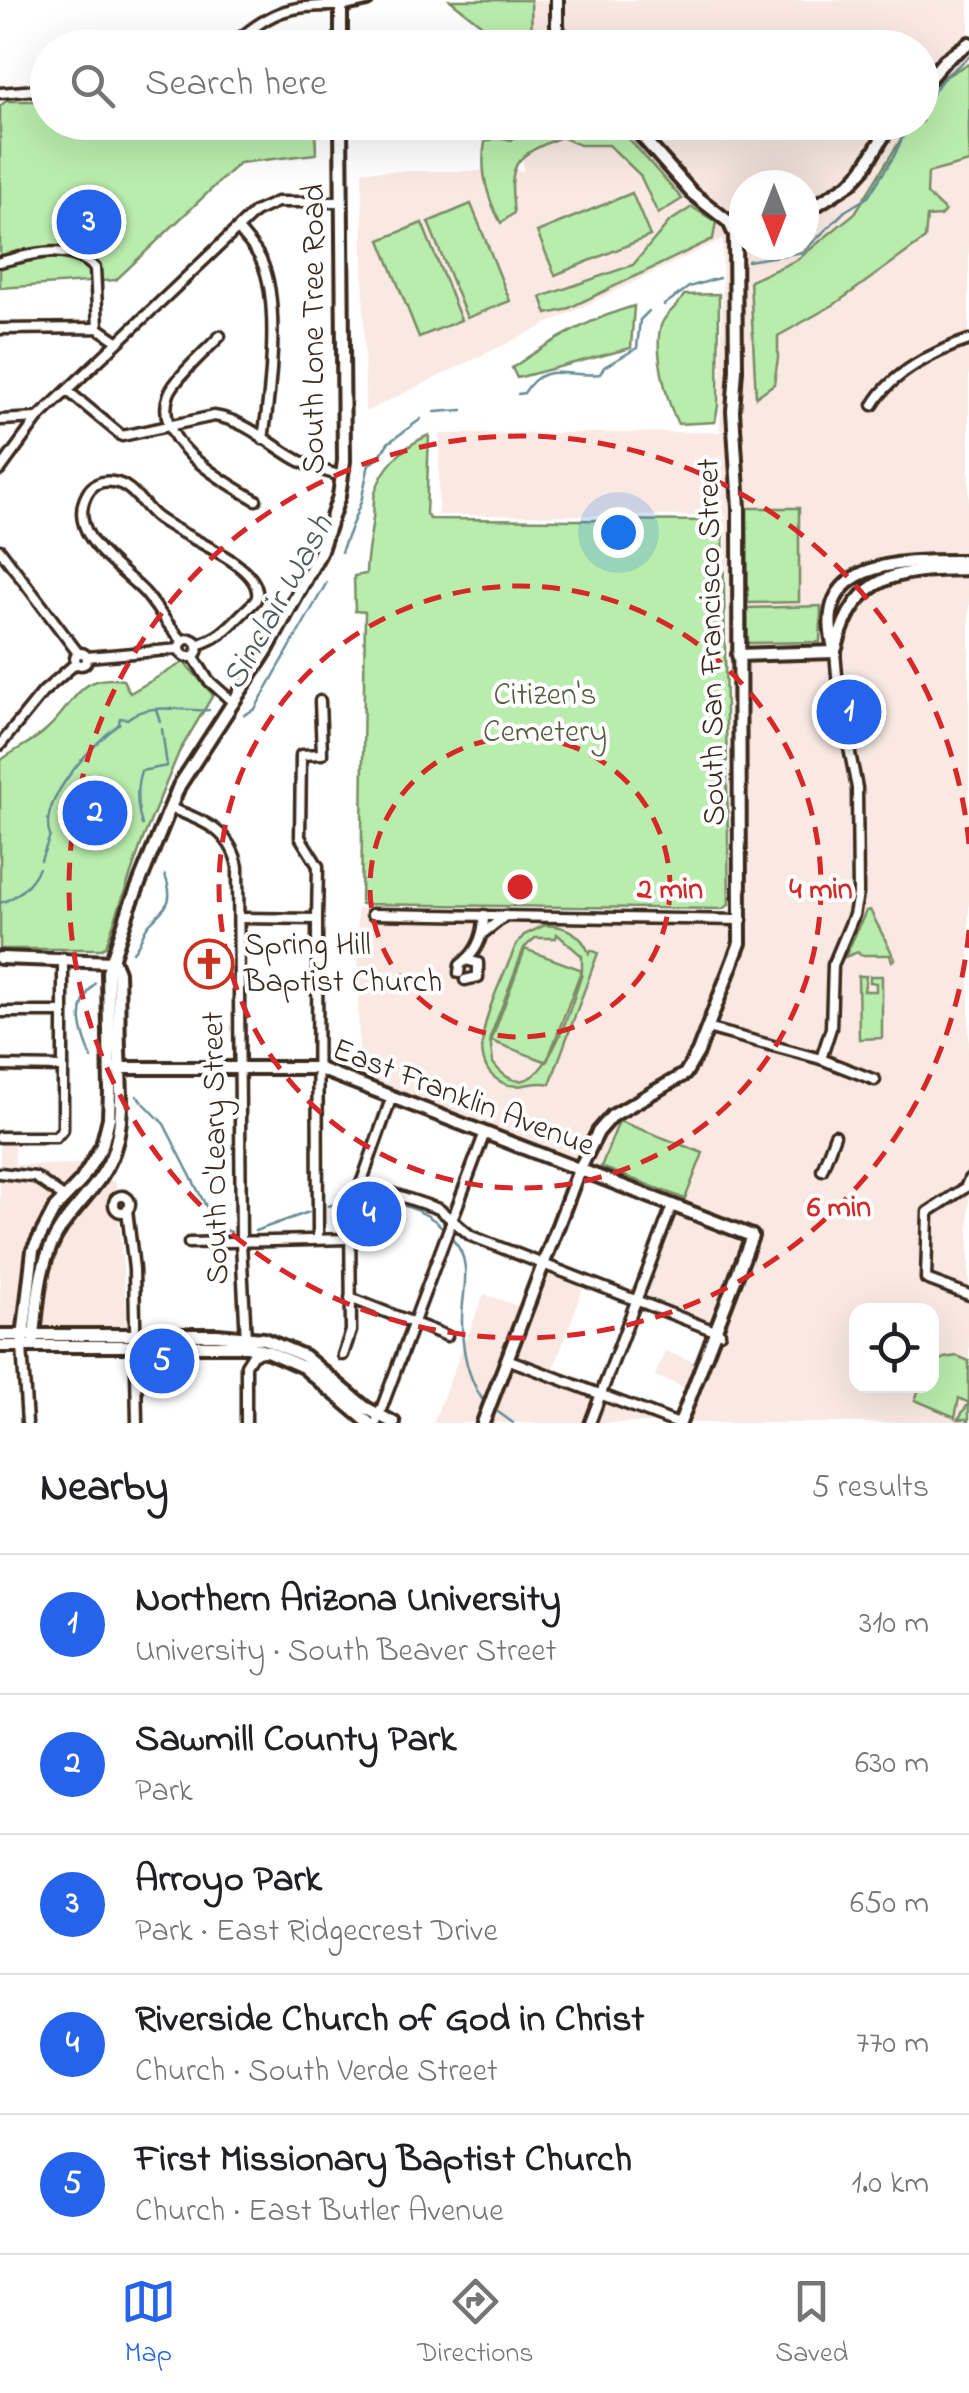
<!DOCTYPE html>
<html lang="en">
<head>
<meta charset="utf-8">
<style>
	body { margin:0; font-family:"Indie Flower",sans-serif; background:#f2f2f2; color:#202124 }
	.controls { position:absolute; right:30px; bottom:30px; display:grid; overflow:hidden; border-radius:20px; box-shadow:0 10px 40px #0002 }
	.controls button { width:90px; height:90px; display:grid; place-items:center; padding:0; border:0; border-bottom:2px solid #e0e0e0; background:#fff; color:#202124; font:50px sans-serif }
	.compass { position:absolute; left:729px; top:170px; width:90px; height:90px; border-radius:50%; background:#fff; box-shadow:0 10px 40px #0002; rotate:180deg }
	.you { position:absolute; left:618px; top:532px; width:35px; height:35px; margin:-25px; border:8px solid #fff; border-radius:50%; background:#1a73e8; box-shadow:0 0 0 15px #1a73e833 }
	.badge { display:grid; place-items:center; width:65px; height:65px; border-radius:50%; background:#2563eb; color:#fff; font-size:32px; font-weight:700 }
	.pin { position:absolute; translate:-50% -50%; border:5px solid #fff; box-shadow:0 2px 10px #0006 }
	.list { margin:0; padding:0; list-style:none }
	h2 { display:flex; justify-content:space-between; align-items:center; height:130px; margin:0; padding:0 40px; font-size:42px }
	h2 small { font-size:32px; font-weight:400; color:#757577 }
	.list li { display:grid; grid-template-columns:65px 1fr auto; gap:30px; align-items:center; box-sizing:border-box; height:140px; padding:0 40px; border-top:2px solid #e0e0e0 }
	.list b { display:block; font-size:38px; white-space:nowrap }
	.list p { margin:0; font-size:32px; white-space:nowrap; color:#757577 }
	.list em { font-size:32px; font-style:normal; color:#757577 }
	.icon { flex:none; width:55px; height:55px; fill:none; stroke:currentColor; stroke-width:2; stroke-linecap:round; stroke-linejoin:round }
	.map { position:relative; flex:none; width:969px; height:1423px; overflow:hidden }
	.search { position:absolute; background:#fff; box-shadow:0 10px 40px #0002; left:30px; right:30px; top:30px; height:110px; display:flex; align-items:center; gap:25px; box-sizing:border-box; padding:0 35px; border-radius:55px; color:#757577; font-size:38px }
	.sheet { height:830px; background:#fff }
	nav { display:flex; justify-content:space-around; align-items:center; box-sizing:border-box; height:140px; border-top:2px solid #e0e0e0; background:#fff; font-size:28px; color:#757577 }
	nav a { display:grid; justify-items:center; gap:5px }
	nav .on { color:#2563eb }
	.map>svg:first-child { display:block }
	.built { fill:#f9e9e2; fill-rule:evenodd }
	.green { fill:#b9edad; stroke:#7a8c66; stroke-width:2.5; fill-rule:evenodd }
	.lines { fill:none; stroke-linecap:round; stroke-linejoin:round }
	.stream { stroke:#668c94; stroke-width:2.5 }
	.street-casing { stroke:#3b2a1e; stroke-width:15 }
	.secondary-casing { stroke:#3b2a1e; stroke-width:18 }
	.street { stroke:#fff; stroke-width:8 }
	.secondary { stroke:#fff; stroke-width:10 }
	.ring { fill:none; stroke:#d62828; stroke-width:5; stroke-dasharray:18 12 }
	.labels { text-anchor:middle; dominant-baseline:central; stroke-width:8; stroke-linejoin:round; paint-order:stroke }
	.street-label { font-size:32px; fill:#3b2a1e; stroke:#fff }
	.park-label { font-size:32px; fill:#5a5b42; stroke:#fff }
	.poi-label { font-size:32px; fill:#3b2a1e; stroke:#fff; text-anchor:start }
	.water-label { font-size:35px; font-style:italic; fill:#505b59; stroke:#fff }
	.centre { fill:#d62828; stroke:#fff; stroke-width:5 }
	.ring-label { font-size:30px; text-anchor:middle; font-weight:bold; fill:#d62828; stroke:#fff; stroke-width:8; stroke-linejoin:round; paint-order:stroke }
</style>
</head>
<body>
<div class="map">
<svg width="969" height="1423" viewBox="0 0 969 1423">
	<rect width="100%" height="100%" fill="#fff"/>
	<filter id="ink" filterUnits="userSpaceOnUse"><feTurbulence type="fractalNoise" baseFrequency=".01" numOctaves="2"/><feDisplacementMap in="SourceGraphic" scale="20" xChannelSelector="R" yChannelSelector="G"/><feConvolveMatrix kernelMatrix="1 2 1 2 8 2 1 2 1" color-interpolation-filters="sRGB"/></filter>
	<g filter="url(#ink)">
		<g class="built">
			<path d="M522,0H969V1423H688L699,1393L655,1376L665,1351L709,1367L726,1327L646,1296L682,1201L359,1075L357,909L726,912L732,909L726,516L438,515L440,434L720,432L723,239L365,412L362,171H523V123L922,122V48L523,47ZM744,185H804V245H744ZM856,1310H932V1386H856Z"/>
			<polygon points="0,1139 14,1139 15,1165 81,1164 116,1183 128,1330 0,1331"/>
			<polygon points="547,1274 583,1288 553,1371 673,1417 671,1423 433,1423 484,1294 534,1312"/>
		</g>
		<g class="green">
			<polygon points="450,0 531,0 532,45 552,47 510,47"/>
			<path d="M969,64V162L928,173L927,194L945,211L940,216L927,217L925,239L835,304L778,336V358L774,384L756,397L750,281L797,260L855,213L911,123L922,122C922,116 920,110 922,104C926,87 954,70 969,64Z"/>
			<polygon points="6,101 47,101 48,122 315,123 316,154 239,163 116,280 0,288 0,106"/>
			<path d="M520,123H615L682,199L658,214L640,175L609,145H580L561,137C514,157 508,161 514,213L501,223C487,198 480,170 485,142L498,137L511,140L520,134Z"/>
			<polygon points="632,193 650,236 555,275 537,232"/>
			<polygon points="471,204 510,301 467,318 428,222"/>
			<polygon points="692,207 716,222 713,239 565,310 547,314 541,297 633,265 669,222"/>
			<polygon points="422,223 461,320 419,337 380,240"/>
			<path d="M719,294L718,406L715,422L678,424C667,403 651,343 663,321C668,312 679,305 684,295Z"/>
			<path d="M634,306L631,348L517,378L512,368C550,341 589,319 634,306Z"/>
			<path d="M429,435L426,514L430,519L723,521L729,905L722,909L361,904L365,612L355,611L354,576L366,574C366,554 371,537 373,518C374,510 373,501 375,493C382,467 405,445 429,435Z"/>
			<polygon points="747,508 799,508 799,602 748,603"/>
			<polygon points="821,606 820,642 748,643 747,608"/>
			<path d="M184,662L213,695L179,752L143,839L106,946L102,949H0V761C15,749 34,742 47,729C75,704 78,673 123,680L130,693Z"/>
			<polygon points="870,910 895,959 892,961 890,955 860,955 858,952 845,957 866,911"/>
			<path d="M545,925C566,926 581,933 589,953L591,950L598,953L550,1084C534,1079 519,1091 503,1083C455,1061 503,980 516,945L524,935ZM557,934L582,956V970L525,949L491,1041L547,1062L581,971L582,974C571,1003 540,1126 493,1063L490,1038L524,948L535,938H556Z"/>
			<polygon points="858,976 866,976 864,991 876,991 876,983 870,982 870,976 882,976 882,1038 859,1039"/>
			<polygon points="619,1121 703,1153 685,1199 601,1167"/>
			<polygon points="957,1356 969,1361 969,1423 967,1419 958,1419 969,1403 959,1398 955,1417 915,1400 920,1386 932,1386 932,1366 944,1358"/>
		</g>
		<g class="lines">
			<g class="stream">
				<polyline points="922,108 944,77 969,57"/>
				<polyline points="748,261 803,252 845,211 868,197 894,156 910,122"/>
				<polyline points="664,305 689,287 719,278"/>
				<path d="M518,394L524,393C544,360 566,378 600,374L604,367L637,348L640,320L649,311"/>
				<polyline points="435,412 463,410"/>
				<polyline points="341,552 361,502 369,464 378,459 388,443 421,419"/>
				<polyline points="156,709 160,722"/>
				<polyline points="244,715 255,709 327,582"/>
				<path d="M142,825C137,808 135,789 141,771L167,766L162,729"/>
				<path d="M41,860L50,836C37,800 94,744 119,724L120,718L127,719C149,701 182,712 209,710"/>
				<path d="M0,903C17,898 31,884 39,868"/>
				<path d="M133,952C141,944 142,932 149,924C167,905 175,903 165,875"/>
				<path d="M92,1058C80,1029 73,1008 95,983"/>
				<polyline points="137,1096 164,1124 212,1218 222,1229 231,1232"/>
				<path d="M363,1198C389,1200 424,1208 442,1227"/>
				<polyline points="328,1206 344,1202"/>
				<polyline points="255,1231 309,1212"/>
				<path d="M452,1239C475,1262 461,1294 462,1323C462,1349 468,1377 482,1399"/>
				<polyline points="498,1412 513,1423"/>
			</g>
			<g class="street-casing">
				<g id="street">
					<path d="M228,48C271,12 284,5 341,6"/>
					<polyline points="0,93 48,89"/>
					<path d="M238,229C246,239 256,249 261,260C281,301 270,394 263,439"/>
					<path d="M0,262C31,254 69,242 95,268L98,328"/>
					<polyline points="0,329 98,328 117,341"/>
					<path d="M220,336C207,350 175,378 169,394C151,442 224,481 256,500"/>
					<path d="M69,392L122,436L214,416C244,420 266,441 291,456C307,466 324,471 342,476"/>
					<path d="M873,405C892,373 935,351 969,340"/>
					<polyline points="0,420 38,418"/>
					<polyline points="0,470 38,418 255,212 277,202 341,202"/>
					<polyline points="0,550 78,653"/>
					<circle cx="189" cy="648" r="9"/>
					<path d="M183,641C168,627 158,608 145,593C122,568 65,535 87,494C92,484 102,480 113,482C131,484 141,503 154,515C177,536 252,559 257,591C259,601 251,604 246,610C227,628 223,636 197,645"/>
					<circle cx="81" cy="659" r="6"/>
					<polyline points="193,656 208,680 234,703"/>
					<polyline points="87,657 180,649"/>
					<polyline points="0,745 43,692 76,663"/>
					<path d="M170,808C202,820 231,830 238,867L241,1242L246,1340"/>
					<polyline points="372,914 742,920"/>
					<polyline points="239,918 317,919"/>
					<polyline points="482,934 505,916"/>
					<path d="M466,960C479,948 484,933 484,915"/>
					<polyline points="459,973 460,965 466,960 478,963 478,977 465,980"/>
					<polyline points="0,1012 63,1012"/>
					<polyline points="707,1028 821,1059 875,1080"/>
					<polyline points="821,1059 831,1028 833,965 854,915 858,894 857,788 839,698 835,652"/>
					<polyline points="0,1066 63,1067"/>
					<polyline points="0,1137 56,1137 63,1129 63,958"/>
					<polyline points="822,1170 835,1135"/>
					<polyline points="0,1173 35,1177 65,1198"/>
					<polyline points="969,1179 965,1188 928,1212 926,1279 969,1295"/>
					<polyline points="361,1183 439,1209 471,1236 720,1333"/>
					<circle cx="122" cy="1204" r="8"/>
					<polyline points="127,1210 134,1269 137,1423"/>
					<polyline points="318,1239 317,919 318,866 300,837 301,755 322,754 320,701"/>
					<polyline points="189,1243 348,1239"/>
					<polyline points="350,1298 447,1336"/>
					<polyline points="22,1346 27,1423"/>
					<polyline points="343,1355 351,1331 350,1215 391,1099"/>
					<polyline points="507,1359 676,1423"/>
					<polyline points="246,1423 246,1365 253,1354 262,1352"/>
					<polyline points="376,1423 484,1135"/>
					<polyline points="590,1423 672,1206"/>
				</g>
			</g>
			<g class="secondary-casing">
				<g id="secondary">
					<polyline points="341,0 341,48"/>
					<polyline points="557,0 557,26 563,48"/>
					<polyline points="341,6 367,0"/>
					<polyline points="922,87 945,60 969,43"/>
					<polyline points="804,213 851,183 863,170 892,122"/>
					<path d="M836,648C856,571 900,570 969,569"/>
					<path d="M835,652C808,557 906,561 969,561"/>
					<polyline points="738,655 835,652"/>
					<polyline points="0,958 114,962"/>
					<polyline points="110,1068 317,1068 752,1236 680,1423"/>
					<polyline points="0,1335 217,1335 264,1339 304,1356 366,1408 394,1423"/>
					<path d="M33,1345C38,1304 37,1262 62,1226C80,1200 104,1181 114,1150C125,1116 120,1084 119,1050C118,1024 119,998 118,972L114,962"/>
					<polyline points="0,1346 247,1346 269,1352 303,1367 369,1423"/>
					<polyline points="22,1346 33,1250 55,1208 81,1181 102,1146 109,1118 110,1091 108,972 130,906 179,786 267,650 320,553 339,496 344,461 341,122"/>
					<polyline points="483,1423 579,1170 598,1132 612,1116 685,1074 698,1052 740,943 739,508 733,411 736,370 735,235 729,222 692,193 629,122"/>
				</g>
			</g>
			<use href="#street" class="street"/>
			<use href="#secondary" class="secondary"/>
		</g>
	</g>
	<g class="ring">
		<circle cx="520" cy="887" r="150"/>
		<circle cx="520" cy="887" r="301"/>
		<path d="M969 930A451 451 0 1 1 969 844"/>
	</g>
	<defs>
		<g id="church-ring" transform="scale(2.5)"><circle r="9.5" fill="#fff" stroke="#c8321e" stroke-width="1.5"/><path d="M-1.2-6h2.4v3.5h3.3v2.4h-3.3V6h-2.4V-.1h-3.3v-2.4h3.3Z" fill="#c8321e"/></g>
	</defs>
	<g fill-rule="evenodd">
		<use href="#church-ring" x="209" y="964"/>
	</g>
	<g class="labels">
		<g class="street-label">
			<text transform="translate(315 329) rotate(-90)">South Lone Tree Road</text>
			<text transform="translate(713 642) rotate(-91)">South San Francisco Street</text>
			<text transform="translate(463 1099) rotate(21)">East Franklin Avenue</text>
			<text transform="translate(217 1148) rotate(-91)">South O'Leary Street</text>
		</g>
		<g class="park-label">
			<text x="545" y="696">Citizen's<tspan x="545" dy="37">Cemetery</tspan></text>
		</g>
		<g class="poi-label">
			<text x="244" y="946">Spring Hill<tspan x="244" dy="37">Baptist Church</tspan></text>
		</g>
		<g class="water-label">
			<text transform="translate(279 603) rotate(-61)">Sinclair Wash</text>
		</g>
	</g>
	<circle cx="520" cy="887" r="15" class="centre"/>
	<g class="ring-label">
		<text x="670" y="898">2 min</text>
		<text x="821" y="898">4 min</text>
		<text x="839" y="1216">6 min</text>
	</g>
</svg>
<div class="controls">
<button><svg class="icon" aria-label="locate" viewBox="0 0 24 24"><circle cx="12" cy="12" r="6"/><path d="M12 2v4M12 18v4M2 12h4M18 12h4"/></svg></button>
</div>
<svg class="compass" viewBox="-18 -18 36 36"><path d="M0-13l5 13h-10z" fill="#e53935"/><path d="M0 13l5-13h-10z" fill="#757577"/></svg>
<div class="you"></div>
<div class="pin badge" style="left:849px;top:712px">1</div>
<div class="pin badge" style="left:95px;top:813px">2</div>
<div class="pin badge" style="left:89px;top:222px">3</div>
<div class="pin badge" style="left:369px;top:1214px">4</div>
<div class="pin badge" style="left:162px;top:1361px">5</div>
<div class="search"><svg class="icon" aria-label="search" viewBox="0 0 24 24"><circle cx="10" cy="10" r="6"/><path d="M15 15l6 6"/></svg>Search here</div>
</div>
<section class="sheet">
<h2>Nearby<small>5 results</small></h2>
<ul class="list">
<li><span class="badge">1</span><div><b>Northern Arizona University</b><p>University · South Beaver Street</p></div><em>310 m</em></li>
<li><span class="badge">2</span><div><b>Sawmill County Park</b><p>Park</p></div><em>630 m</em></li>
<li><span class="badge">3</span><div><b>Arroyo Park</b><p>Park · East Ridgecrest Drive</p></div><em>650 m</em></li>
<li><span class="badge">4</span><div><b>Riverside Church of God in Christ</b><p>Church · South Verde Street</p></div><em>770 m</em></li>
<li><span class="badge">5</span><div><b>First Missionary Baptist Church</b><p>Church · East Butler Avenue</p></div><em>1.0 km</em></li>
</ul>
</section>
<nav>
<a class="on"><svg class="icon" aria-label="map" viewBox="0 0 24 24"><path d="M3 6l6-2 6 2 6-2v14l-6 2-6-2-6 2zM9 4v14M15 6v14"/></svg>Map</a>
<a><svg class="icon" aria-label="directions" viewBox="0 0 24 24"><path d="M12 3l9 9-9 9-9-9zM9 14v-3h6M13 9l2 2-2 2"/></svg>Directions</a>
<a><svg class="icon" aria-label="saved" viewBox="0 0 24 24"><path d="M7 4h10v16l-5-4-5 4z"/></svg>Saved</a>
</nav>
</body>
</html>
